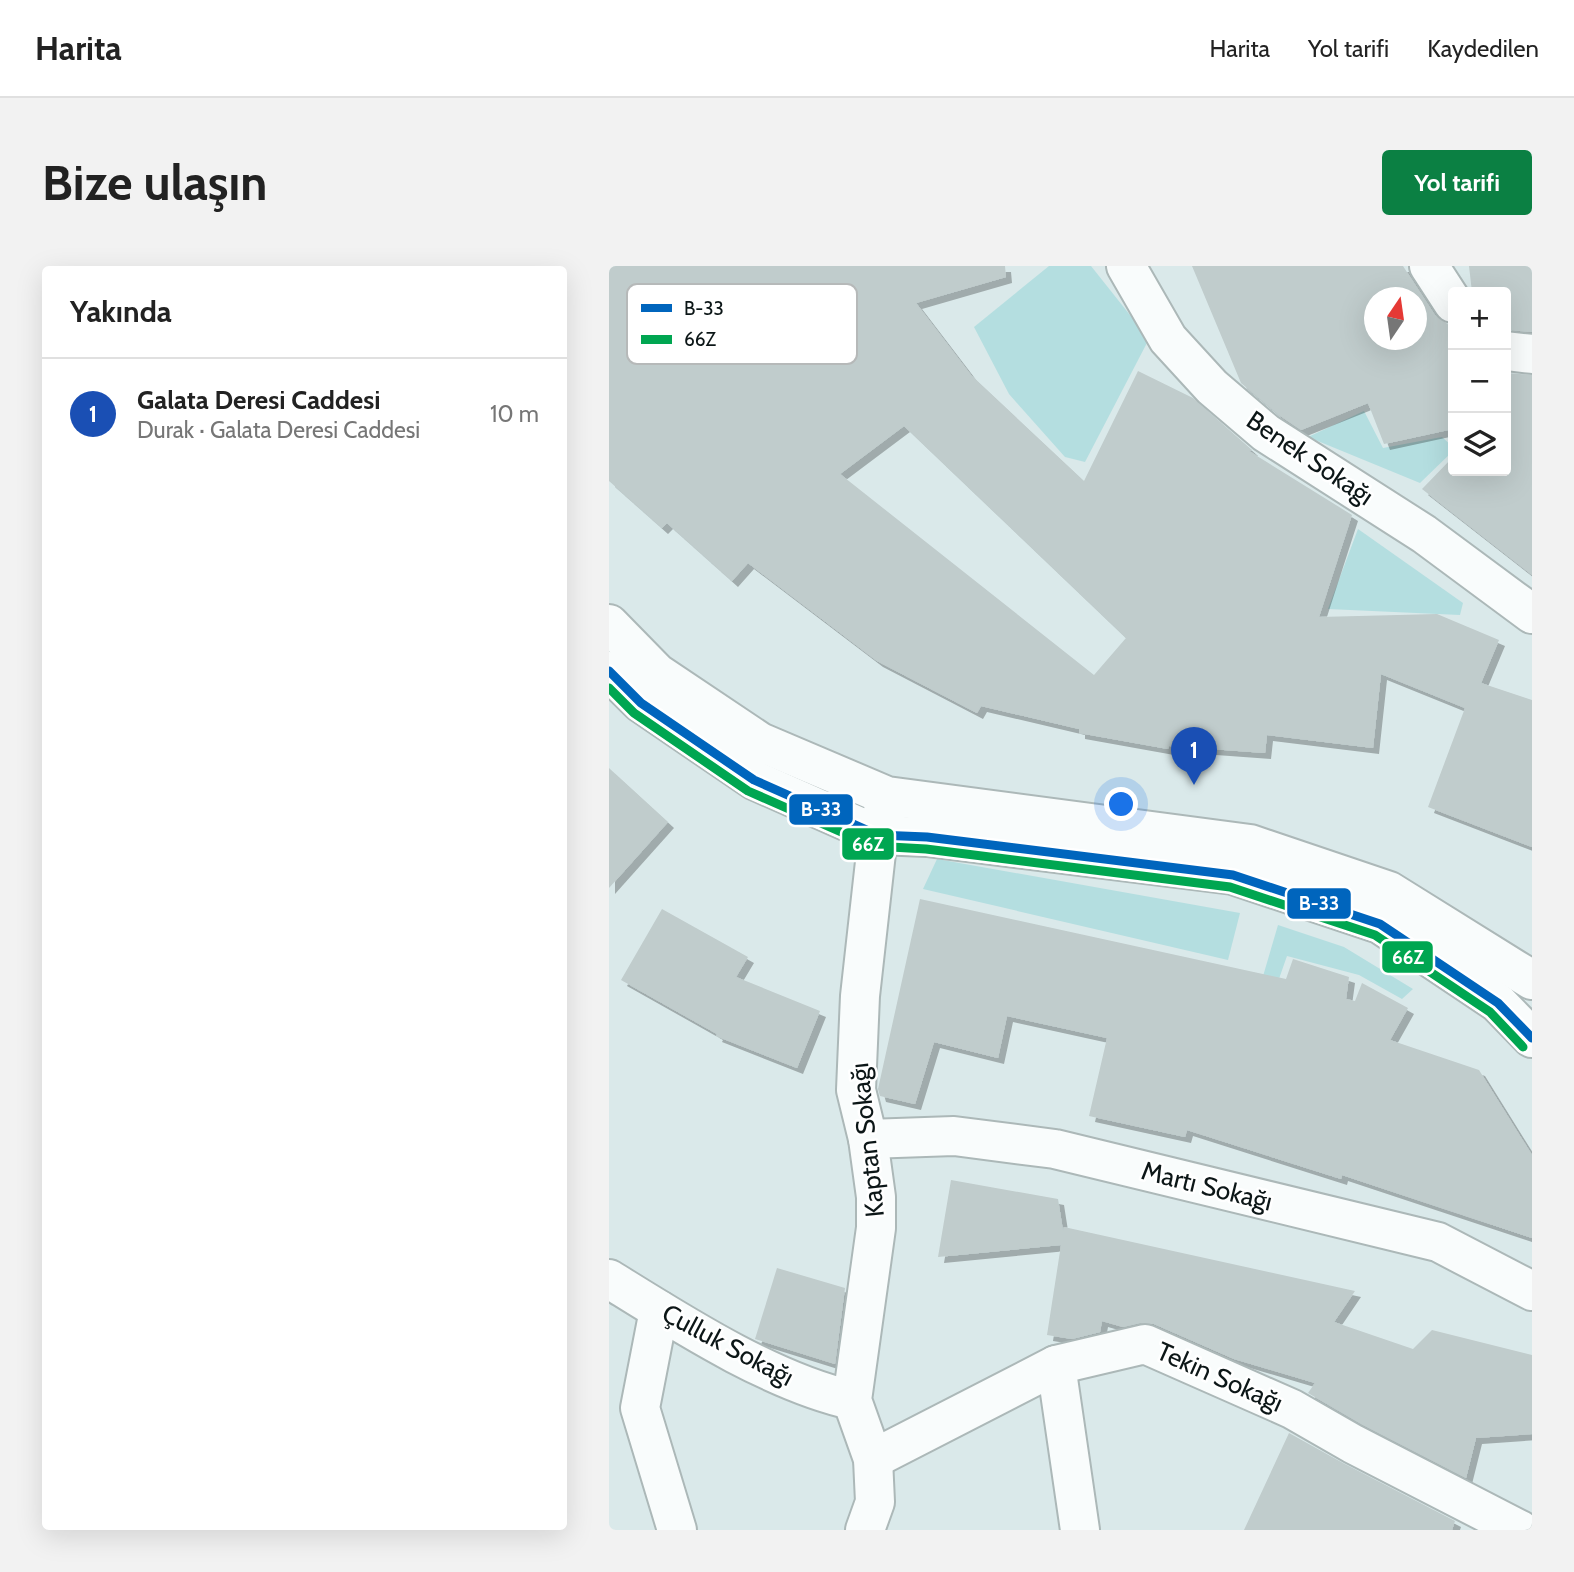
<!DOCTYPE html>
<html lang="tr">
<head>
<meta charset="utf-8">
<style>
	body { margin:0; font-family:Cabin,sans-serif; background:#f2f2f2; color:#222 }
	.controls { position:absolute; right:21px; top:21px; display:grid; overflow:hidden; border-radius:7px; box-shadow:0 7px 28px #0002 }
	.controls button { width:63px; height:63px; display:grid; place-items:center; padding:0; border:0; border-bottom:2px solid #e0e0e0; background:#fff; color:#222; font:35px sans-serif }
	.compass { position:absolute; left:755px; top:21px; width:63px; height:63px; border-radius:50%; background:#fff; box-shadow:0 7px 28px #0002; rotate:13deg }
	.you { position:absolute; left:513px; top:539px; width:24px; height:24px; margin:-18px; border:5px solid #fff; border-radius:50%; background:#1a73e8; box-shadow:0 0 0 10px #1a73e833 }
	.badge { display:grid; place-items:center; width:46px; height:46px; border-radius:50%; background:#0b8043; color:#fff; font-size:23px; font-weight:700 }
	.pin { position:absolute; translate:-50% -58px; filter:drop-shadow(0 2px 4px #0008) }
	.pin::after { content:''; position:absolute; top:37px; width:24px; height:21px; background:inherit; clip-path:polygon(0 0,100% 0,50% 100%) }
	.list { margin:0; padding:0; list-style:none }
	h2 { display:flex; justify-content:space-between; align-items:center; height:91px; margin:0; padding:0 28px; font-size:30px }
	h2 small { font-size:23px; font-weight:400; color:#767676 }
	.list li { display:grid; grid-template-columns:46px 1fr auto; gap:21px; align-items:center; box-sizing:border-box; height:112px; padding:0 28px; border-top:2px solid #e0e0e0 }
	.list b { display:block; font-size:26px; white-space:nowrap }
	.list p { margin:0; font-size:23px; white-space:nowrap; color:#767676 }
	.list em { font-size:23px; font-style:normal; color:#767676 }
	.icon { flex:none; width:38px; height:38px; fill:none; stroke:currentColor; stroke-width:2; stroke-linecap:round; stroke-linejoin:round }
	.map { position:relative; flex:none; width:923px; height:1264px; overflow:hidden; border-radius:7px }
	header { display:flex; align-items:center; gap:42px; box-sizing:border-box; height:98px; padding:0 35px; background:#fff; border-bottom:2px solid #e0e0e0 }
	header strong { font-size:33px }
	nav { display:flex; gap:38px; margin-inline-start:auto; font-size:24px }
	.intro { display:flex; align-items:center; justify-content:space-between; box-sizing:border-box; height:168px; padding:0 42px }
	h1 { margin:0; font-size:49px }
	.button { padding:18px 32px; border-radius:7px; background:#0b8043; color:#fff; font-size:24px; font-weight:700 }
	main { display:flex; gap:42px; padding:0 42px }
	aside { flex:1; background:#fff; border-radius:7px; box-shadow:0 7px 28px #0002 }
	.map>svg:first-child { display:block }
	.green { fill:#b4dee0 }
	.building { fill:#c0cccc; fill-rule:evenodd; filter:url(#shadow) }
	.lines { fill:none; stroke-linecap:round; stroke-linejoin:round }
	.street-casing { stroke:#acb8b8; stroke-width:42 }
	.secondary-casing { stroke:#acb8b8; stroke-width:42 }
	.street { stroke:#f9fcfc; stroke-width:38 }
	.secondary { stroke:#f9fcfc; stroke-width:38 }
	.bus-1-casing { stroke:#fff; stroke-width:14 }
	.bus-2-casing { stroke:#fff; stroke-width:14 }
	.bus-1 { stroke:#0065bd; stroke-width:9 }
	.bus-2 { stroke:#00a651; stroke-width:9 }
	.labels { text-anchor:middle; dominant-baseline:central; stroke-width:5; stroke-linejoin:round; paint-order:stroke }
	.street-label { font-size:26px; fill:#0c1617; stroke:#fff }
	.key { fill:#fff; stroke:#b6b9b9; stroke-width:2 }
	.key-label { font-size:19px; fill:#0c1617 }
	.line-badge { stroke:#fff; stroke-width:2.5 }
	.badge-label { font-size:19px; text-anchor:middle; font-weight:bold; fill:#fff }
</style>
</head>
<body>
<header>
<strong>Harita</strong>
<nav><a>Harita</a><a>Yol tarifi</a><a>Kaydedilen</a></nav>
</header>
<div class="intro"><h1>Bize ulaşın</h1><a class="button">Yol tarifi</a></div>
<main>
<aside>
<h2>Yakında<small></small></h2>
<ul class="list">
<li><span class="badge" style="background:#1a4fb4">1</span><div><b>Galata Deresi Caddesi</b><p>Durak · Galata Deresi Caddesi</p></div><em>10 m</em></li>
</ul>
</aside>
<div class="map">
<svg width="923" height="1264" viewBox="0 0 923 1264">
	<defs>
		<filter id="shadow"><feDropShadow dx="6" dy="6" stdDeviation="0" flood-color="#0004"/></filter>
	</defs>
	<rect width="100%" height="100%" fill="#dae9ea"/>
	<g class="green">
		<polygon points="440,0 482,0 540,73 476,196 456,191 400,128 365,61"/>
		<polygon points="755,145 774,182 833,171 844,181 844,185 811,217 699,171"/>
		<polygon points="749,263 854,337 851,349 719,343"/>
		<polygon points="328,593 631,647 619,694 314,623"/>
		<polygon points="669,659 735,681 804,723 793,733 750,709 678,690 638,804 628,799"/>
	</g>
	<g class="building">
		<path d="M0,0H396L397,11L307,37L362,109L475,215L529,105L584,132L643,184L640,185L743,249L710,351L828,348L890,374L872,417L923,434V581L819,541L856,442L772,408L764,482L658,469L656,487L560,480L559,483L470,467V463L372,440L368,447L268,395L139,297L123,315L58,257L53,262L0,215ZM295,160L517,372L485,409L231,208Z"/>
		<path d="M583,0H794L826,49L844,62V163L775,178L759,137L692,164L670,149L632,117ZM766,32H808V74H766Z"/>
		<polygon points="860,0 923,0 923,66 897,64 897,26 863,26"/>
		<polygon points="897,107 923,109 923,309 813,223 844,191 844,205 897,205"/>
		<polygon points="0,502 59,556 0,622"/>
		<polygon points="311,633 677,713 684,693 740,711 737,733 746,735 753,717 799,742 781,774 870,804 923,889 923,972 733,909 732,913 578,864 576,871 480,850 498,772 398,750 389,792 325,776 306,838 271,830 269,823"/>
		<polygon points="53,643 139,691 127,711 211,745 188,802 107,770 108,768 12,714"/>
		<polygon points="342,914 449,933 454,965 455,961 746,1025 725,1056 804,1083 823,1064 923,1089 923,1168 867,1172 857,1212 754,1159 699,1127 706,1117 625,1093 545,1058 531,1057 514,1061 493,1055 491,1066 463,1073 438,1069 452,979 329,991"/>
		<polygon points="168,1002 236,1022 226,1098 146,1073"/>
		<polygon points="680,1167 734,1197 846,1255 843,1264 635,1264"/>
	</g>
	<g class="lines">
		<g class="street-casing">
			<g id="street">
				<polyline points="517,0 559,73 603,121 657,167 815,268 923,348"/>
				<polyline points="820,0 844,37"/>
				<polyline points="897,85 923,88"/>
				<polyline points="259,873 345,870 446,883 829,976 923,1025"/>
				<path d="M0,1013C71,1057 162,1116 243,1134"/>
				<polyline points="50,1044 31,1142 68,1264"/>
				<polyline points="447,1099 471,1264"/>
				<polyline points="264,1193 447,1099 536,1078 683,1143 744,1178 911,1264"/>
				<polyline points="256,1264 266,1236 264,1193 243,1134 267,962 267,931 259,873 247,824 251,730 269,569 276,536"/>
			</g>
		</g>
		<g class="secondary-casing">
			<g id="secondary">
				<polyline points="0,358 48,407 151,476 278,530 641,578 780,625 923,714"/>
				<polyline points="0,405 32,437 145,514 269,569 318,571 624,609 771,658 889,737 923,772"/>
			</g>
		</g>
		<use href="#street" class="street"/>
		<use href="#secondary" class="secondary"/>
		<g class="bus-1-casing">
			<polyline id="bus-1" points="0,405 32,437 145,514 269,569 318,571 624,609 771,658 889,737 923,772"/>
		</g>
		<g class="bus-2-casing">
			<polyline id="bus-2" points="0,422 25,447 139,525 264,580 317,583 621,621 766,669 881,746 914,781"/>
		</g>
		<use href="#bus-1" class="bus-1"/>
		<use href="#bus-2" class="bus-2"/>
	</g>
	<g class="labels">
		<g class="street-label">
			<text transform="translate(701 192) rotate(34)">Benek Sokağı</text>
			<text transform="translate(258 874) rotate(-96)">Kaptan Sokağı</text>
			<text transform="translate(598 920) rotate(14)">Martı Sokağı</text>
			<text transform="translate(119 1079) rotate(28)">Çulluk Sokağı</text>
			<text transform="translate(611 1111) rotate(24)">Tekin Sokağı</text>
		</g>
	</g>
	<rect x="18" y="18" width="230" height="80" rx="10" class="key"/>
	<rect x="32" y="38" width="31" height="8" fill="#0065bd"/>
	<rect x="32" y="69" width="31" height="9" fill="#00a651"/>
	<g class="key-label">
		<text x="75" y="49">B-33</text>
		<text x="75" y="80">66Z</text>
	</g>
	<g class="line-badge">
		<rect x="179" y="527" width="66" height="33" rx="7" fill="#0065bd"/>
		<rect x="232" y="561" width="54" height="34" rx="7" fill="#00a651"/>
		<rect x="677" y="621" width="66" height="33" rx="7" fill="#0065bd"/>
		<rect x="772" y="674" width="53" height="34" rx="7" fill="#00a651"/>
	</g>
	<g class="badge-label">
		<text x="212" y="550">B-33</text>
		<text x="259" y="585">66Z</text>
		<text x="710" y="644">B-33</text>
		<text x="799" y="698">66Z</text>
	</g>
</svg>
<div class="controls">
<button>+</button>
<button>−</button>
<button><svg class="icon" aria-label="layers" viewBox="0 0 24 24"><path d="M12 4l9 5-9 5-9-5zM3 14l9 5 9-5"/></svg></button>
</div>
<svg class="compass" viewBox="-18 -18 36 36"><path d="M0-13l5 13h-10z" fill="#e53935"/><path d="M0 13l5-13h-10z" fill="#767676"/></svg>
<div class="you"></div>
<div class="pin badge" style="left:585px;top:519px;background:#1a4fb4">1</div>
</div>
</main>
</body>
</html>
